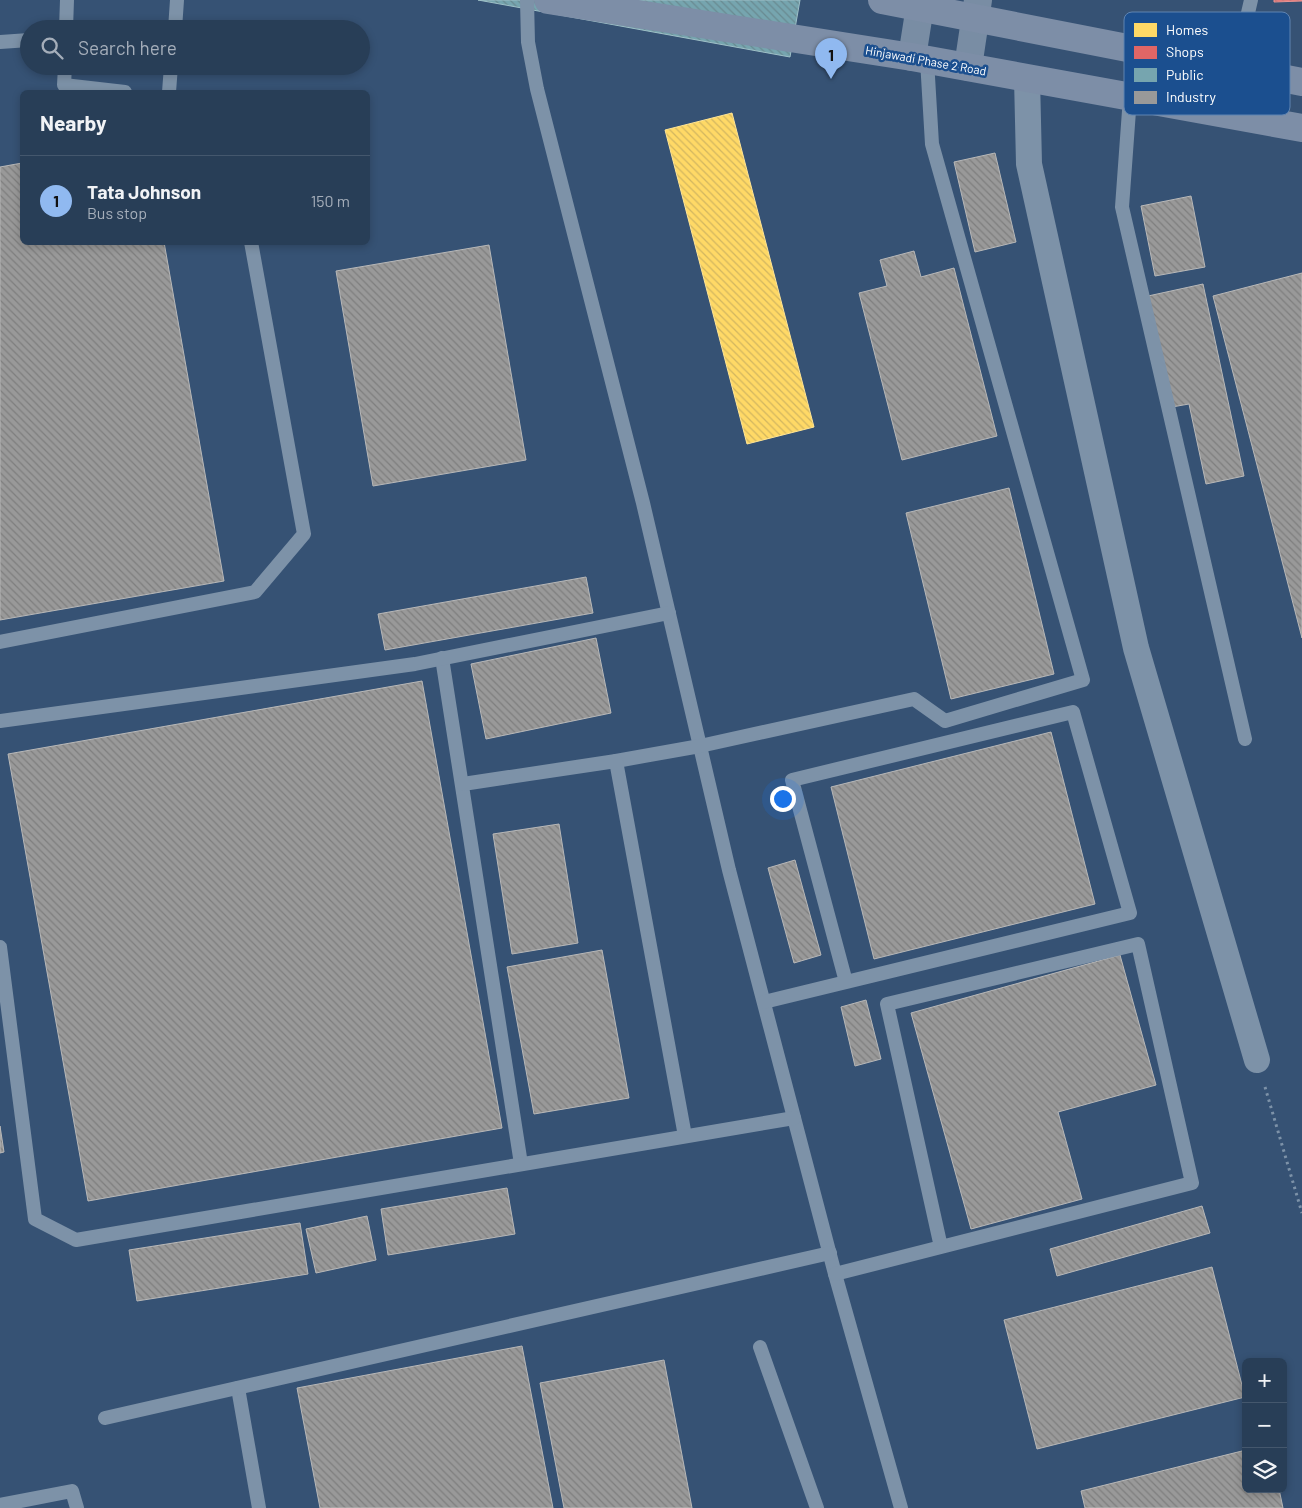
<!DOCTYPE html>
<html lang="en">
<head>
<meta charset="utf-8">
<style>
	body { margin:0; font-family:Barlow,sans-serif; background:#30455d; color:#f1f3f6 }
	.controls { position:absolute; right:15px; bottom:15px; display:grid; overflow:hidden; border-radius:8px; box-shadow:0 2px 8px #0003 }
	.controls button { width:45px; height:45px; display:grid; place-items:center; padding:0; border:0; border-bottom:1px solid #44576d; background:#283e57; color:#f1f3f6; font:25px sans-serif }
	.you { position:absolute; left:782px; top:798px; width:18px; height:18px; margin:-12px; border:4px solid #fff; border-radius:50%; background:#1a73e8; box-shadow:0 0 0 8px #1a73e833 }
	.badge { display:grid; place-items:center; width:32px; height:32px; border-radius:50%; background:#90b9f0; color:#111; font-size:16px; font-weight:700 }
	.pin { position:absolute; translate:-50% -41px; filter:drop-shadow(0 1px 2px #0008) }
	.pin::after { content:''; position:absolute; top:26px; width:18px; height:15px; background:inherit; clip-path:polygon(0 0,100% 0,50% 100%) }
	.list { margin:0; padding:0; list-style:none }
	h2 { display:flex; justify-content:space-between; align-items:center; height:65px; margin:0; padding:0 20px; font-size:21px }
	h2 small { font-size:16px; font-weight:400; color:#a5aeba }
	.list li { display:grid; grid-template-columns:32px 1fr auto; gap:15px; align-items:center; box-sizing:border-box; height:90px; padding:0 20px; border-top:1px solid #44576d }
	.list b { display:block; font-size:19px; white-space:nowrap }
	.list p { margin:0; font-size:16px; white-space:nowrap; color:#a5aeba }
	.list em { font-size:16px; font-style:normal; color:#a5aeba }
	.icon { flex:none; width:28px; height:28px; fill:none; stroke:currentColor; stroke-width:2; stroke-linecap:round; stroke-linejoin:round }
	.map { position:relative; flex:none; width:1302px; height:1508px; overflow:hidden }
	.search { position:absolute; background:#283e57; box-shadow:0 2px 8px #0003; left:20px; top:20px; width:350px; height:55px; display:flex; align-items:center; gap:12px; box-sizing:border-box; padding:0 18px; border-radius:28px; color:#a5aeba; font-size:19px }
	.panel { position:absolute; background:#283e57; box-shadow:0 2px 8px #0003; left:20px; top:90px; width:350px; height:155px; border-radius:8px }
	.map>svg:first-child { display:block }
	.homes { fill:url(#homes-back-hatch); stroke:#ffe494 }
	.shops { fill:url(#shops-back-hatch); stroke:#e99494 }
	.public { fill:url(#public-back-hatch); stroke:#9fc0c7 }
	.industry { fill:url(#industry-back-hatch); stroke:#b8b8b8 }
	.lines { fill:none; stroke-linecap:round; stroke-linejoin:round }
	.path { stroke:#7d92a8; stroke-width:3; stroke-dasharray:2.5 4; stroke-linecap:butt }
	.service { stroke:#7d92a8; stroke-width:14 }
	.minor { stroke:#7d92a8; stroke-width:26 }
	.secondary { stroke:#798da4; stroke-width:28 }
	.primary { stroke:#7d8ea7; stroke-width:28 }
	.labels { text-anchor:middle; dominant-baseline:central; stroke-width:5; stroke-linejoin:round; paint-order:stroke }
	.street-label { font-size:12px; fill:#fff; stroke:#1b4f8f }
	.key { fill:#1b4f8f; stroke:#5f84b1; stroke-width:1 }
	.key-label { font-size:14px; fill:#fff }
</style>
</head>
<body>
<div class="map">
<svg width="1302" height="1508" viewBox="0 0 1302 1508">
	<defs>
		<pattern id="homes-back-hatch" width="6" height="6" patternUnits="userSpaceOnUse" patternTransform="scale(1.25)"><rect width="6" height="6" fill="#ffd966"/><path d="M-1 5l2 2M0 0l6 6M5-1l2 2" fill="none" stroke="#d2b660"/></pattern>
		<pattern id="shops-back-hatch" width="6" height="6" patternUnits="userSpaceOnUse" patternTransform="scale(1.25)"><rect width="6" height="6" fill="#e06666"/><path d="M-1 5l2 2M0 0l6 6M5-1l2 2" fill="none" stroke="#ac5d5d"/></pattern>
		<pattern id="public-back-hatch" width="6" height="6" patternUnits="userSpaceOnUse" patternTransform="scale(1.25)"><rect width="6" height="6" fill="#76a5af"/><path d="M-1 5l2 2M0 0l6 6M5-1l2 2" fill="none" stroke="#698a91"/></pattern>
		<pattern id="industry-back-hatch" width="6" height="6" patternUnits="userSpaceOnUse" patternTransform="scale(1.25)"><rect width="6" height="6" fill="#999"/><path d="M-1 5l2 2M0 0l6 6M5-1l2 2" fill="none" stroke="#7e7e7e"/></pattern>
	</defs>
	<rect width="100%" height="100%" fill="#365274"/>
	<polygon class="homes" points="732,113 814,427 747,444 665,130"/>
	<polygon class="shops" points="1274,0 1302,0 1302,1 1274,2"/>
	<polygon class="public" points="478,0 800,0 790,57"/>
	<g class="industry">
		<polygon points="995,153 1016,242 975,252 954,162"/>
		<polygon points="22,163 22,242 164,242 224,581 0,620 0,167"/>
		<polygon points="1191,196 1205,267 1155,276 1141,206"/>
		<polygon points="489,245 526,460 373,486 336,271"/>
		<polygon points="914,251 921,277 954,268 997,436 902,460 859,293 887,286 880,260"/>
		<polygon points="1302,273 1302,638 1213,296"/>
		<polygon points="1203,284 1244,476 1206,484 1189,404 1172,407 1148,296"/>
		<polygon points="1009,488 1054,674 951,699 906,513"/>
		<polygon points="586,577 593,613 385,650 378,614"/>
		<polygon points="596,638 611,713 486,739 471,664"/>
		<polygon points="422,681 502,1128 88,1201 8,754"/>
		<polygon points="1051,732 1095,904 874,959 831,787"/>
		<polygon points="559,824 578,943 512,954 493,834"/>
		<polygon points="795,860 821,955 794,963 768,868"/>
		<polygon points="602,950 629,1098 534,1114 507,967"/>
		<polygon points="1120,955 1156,1085 1058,1112 1082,1199 971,1229 911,1013"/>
		<polygon points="866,1000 881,1059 855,1066 841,1007"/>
		<polygon points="0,1126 4,1152 0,1153"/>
		<polygon points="507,1188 515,1234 388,1255 381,1209"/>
		<polygon points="1202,1206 1210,1233 1057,1276 1050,1249"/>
		<polygon points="367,1216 376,1260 316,1273 306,1229"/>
		<polygon points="300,1223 308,1274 137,1301 129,1250"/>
		<polygon points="1212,1267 1245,1397 1037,1449 1004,1320"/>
		<polygon points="522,1346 553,1508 320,1508 297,1388"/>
		<polygon points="664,1360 692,1508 564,1508 540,1383"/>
		<polygon points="1246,1450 1246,1489 1279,1489 1283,1508 1085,1508 1081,1491"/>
	</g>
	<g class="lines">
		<polyline class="path" points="1265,1087 1302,1213"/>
		<g class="service">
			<polyline points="527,0 528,42 537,89 643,503 729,870 835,1274 901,1508"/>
			<polyline points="66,29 67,0"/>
			<polyline points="175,29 177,0"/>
			<polyline points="0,42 29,40"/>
			<polyline points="65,66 64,85 125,92"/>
			<polyline points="1235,69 1251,0"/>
			<polyline points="169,92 171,66"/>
			<polyline points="1130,97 1122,207 1245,739"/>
			<polyline points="0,642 255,592 304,534 251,242"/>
			<polyline points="442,658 521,1164"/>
			<polyline points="0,721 415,664 669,613"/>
			<polyline points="616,761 700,746 914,699 945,721 1083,680 932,144 927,60"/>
			<polyline points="463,784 616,761 685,1136"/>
			<polyline points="0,947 35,1219 76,1240 794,1118"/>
			<polyline points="764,1002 1130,913 1073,712 792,780 846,982"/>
			<polyline points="835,1274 1192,1183 1138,944 887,1004 941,1247"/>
			<polyline points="760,1347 817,1508"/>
			<polyline points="238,1388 259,1508"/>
			<polyline points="105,1418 830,1253"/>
			<polyline points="0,1505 72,1491 77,1508"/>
		</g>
		<polyline class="minor" points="1027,78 1029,164 1136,648 1257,1060"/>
		<g class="secondary">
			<polyline points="912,57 921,0"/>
			<polyline points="968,67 978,0"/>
		</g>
		<g class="primary">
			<polyline points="548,0 912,57 1302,128"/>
			<polyline points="882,0 1302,82"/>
		</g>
	</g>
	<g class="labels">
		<g class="street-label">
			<text transform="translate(926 60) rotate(10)">Hinjawadi Phase 2 Road</text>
		</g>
	</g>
	<rect x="1124" y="12" width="166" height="103" rx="8" class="key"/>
	<rect x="1134" y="23" width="23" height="14" fill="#ffd966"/>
	<rect x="1134" y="46" width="23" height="13" fill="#e06666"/>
	<rect x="1134" y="68" width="23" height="14" fill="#76a5af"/>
	<rect x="1134" y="91" width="23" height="13" fill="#999"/>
	<g class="key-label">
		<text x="1166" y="35">Homes</text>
		<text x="1166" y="57">Shops</text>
		<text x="1166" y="80">Public</text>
		<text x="1166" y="102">Industry</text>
	</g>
</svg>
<div class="controls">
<button>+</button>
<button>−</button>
<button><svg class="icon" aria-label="layers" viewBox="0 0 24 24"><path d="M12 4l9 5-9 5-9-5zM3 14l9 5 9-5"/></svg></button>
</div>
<div class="you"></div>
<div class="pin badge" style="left:831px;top:79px">1</div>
<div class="search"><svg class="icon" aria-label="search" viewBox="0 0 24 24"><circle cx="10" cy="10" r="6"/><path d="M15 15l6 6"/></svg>Search here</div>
<section class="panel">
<h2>Nearby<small></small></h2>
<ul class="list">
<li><span class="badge">1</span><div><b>Tata Johnson</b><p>Bus stop</p></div><em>150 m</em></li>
</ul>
</section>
</div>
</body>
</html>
